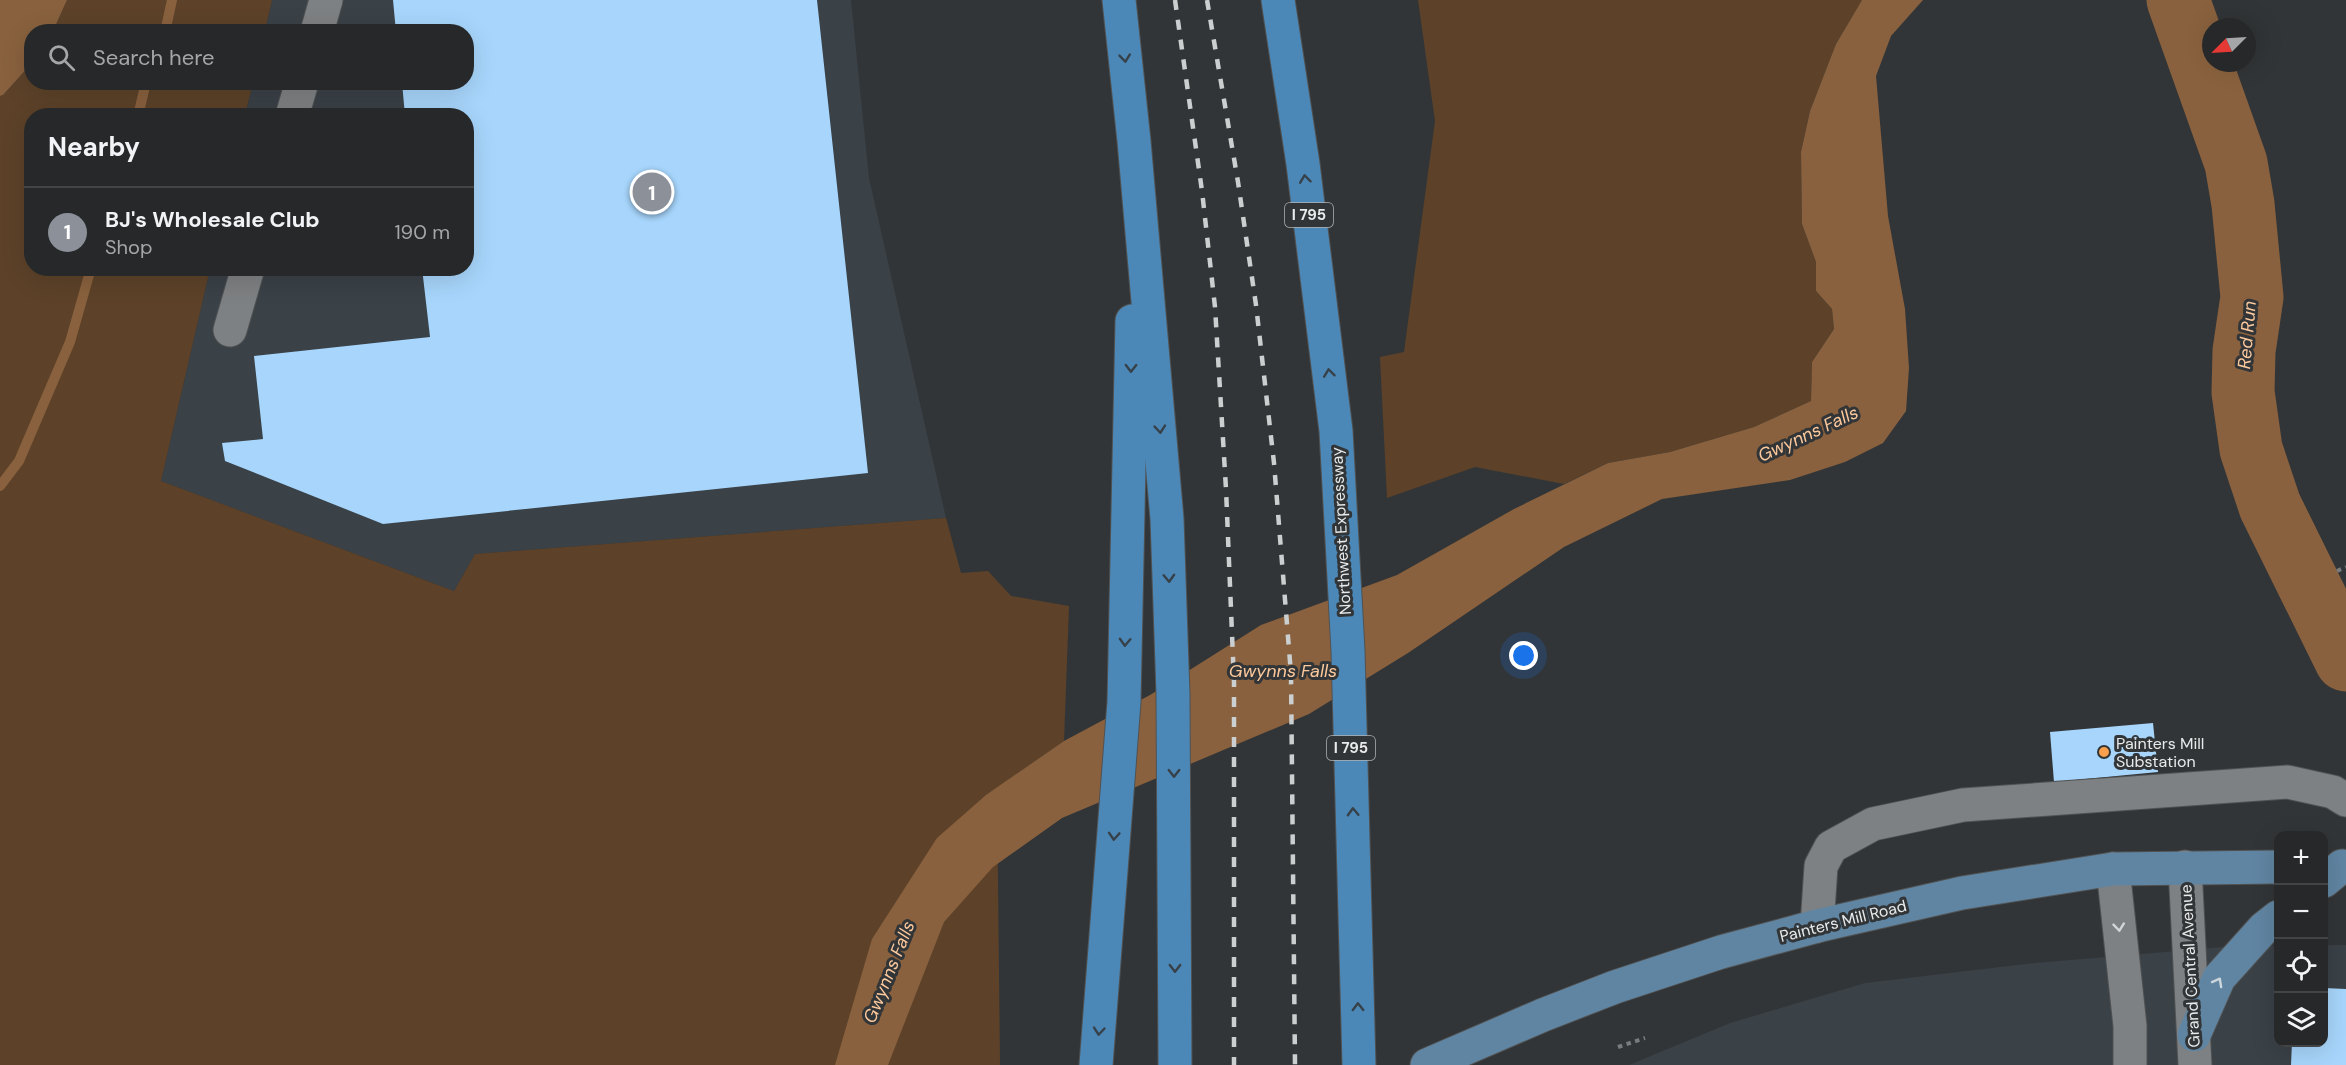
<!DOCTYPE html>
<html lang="en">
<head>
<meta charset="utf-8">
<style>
	body { margin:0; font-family:"DM Sans",sans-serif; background:#2e3031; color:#f1f3f6 }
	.controls { position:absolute; right:18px; bottom:18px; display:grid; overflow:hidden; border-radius:12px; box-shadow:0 6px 24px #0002 }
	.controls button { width:54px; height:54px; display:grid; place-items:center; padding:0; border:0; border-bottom:2px solid #424446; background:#262829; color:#f1f3f6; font:30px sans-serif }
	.compass { position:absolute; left:2202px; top:18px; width:54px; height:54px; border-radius:50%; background:#262829; box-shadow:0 6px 24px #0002; rotate:246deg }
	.you { position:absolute; left:1524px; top:656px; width:21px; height:21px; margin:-15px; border:4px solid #fff; border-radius:50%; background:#1a73e8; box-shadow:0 0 0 9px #1a73e833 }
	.badge { display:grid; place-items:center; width:39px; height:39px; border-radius:50%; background:#8c9099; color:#fff; font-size:20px; font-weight:700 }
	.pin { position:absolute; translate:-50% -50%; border:3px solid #fff; box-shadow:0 2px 6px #0006 }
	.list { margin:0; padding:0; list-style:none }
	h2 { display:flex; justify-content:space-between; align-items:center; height:78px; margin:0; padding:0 24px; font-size:26px }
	h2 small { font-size:20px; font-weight:400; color:#a4a6a8 }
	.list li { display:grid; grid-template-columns:39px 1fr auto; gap:18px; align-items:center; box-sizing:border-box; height:90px; padding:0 24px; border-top:2px solid #424446 }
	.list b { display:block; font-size:22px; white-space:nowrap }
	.list p { margin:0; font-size:20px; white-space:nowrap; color:#a4a6a8 }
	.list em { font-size:20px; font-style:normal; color:#a4a6a8 }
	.icon { flex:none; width:33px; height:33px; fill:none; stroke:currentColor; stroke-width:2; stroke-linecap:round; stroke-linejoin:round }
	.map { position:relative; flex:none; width:2346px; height:1065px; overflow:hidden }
	.search { position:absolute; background:#262829; box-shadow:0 6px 24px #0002; left:24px; top:24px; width:450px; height:66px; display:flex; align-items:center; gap:15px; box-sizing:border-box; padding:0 21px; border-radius:24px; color:#a4a6a8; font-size:22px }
	.panel { position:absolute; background:#262829; box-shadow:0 6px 24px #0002; left:24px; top:108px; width:450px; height:168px; border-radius:24px }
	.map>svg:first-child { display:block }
	.built { fill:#3a4147 }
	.green { fill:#5d4229 }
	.water { fill:#89613e }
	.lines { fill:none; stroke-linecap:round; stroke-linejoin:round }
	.stream { stroke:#89613e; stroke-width:10 }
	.river { stroke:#89613e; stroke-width:63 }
	.building { fill:#a7d5fb }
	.minor-casing { stroke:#505253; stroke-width:35 }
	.major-casing { stroke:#505253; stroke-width:35 }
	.highway-casing { stroke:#505253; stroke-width:35 }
	.path { stroke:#797b7d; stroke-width:4; stroke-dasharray:4.5 4.5; stroke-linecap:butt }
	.minor { stroke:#7e8183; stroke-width:33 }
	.major { stroke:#6085a2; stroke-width:33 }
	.highway { stroke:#4c88b7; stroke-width:33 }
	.rail { stroke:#cccfd0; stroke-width:4.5; stroke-dasharray:10 10; stroke-linecap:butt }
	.oneway { stroke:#36414a }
	.oneway2 { stroke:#d3d5d6 }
	.oneway3 { stroke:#cdd6dc }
	.poi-dot { fill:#f8a04b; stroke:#323537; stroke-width:2 }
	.labels { text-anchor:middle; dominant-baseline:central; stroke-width:6; stroke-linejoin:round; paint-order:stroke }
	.shield { fill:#323537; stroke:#b1b4b5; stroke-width:1.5 }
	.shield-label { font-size:15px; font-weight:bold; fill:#e8eaeb }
	.street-label { font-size:16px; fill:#e8eaeb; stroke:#323537 }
	.poi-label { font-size:16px; fill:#e8eaeb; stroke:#323537; text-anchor:start }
	.water-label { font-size:18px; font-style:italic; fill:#fcc99d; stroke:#323537 }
</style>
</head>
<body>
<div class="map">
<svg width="2346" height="1065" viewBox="0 0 2346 1065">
	<rect width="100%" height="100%" fill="#323537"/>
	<g class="built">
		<polygon points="272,0 851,0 869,178 946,518 475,554 454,591 161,481 210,269 466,268 466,116 245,115 253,83 466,82 466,32 265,31"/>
		<polygon points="2324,945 2346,945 2346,1065 1629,1065 1730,1023 1865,983 2035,963 2235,946 2278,946 2278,1042 2324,1042"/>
	</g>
	<g class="green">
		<polygon points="67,0 272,0 265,31 53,31"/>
		<polygon points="1418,0 1862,0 1836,44 1810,111 1801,152 1802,224 1816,262 1816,291 1832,309 1834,329 1812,362 1811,401 1754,427 1670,452 1608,463 1564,484 1475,467 1387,498 1380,357 1404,352 1435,121"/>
		<polygon points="31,64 32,82 253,83 245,115 32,116 32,268 210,269 161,481 454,591 475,554 946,518 961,573 988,571 1011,596 1069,606 1064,741 997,788 1000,1065 0,1065 0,96 3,95"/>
	</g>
	<g class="water">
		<polygon points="0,0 67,0 53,31 32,32 31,64 3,95 0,96"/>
		<polygon points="1862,0 1923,0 1891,36 1876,76 1888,216 1905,309 1909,368 1906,411 1883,443 1845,462 1790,480 1662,499 1564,547 1408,653 1309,714 1062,818 993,867 944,922 888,1065 835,1065 872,939 937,838 986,795 1064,741 1150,695 1261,625 1397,575 1514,509 1608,463 1670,452 1754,427 1811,401 1812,362 1834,329 1832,309 1816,291 1816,262 1802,224 1801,152 1810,111 1836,44"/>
	</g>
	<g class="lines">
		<g class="stream">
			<polyline points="165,32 172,0"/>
			<polyline points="138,116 146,82"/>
			<polyline points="0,486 19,461 70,342 91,268"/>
		</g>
		<polyline class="river" points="2178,0 2236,163 2243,204 2252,297 2244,351 2243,392 2251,449 2270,506 2346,660"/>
	</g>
	<g class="building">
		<polygon points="393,0 817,0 868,473 383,524 225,461 222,443 263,439 254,356 430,337 422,268 466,268 466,116 405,116 402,82 466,82 466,32 396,32"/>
		<polygon points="2153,723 2158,772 2054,782 2050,732"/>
		<polygon points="2324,988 2346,989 2346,1065 2291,1065 2292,1042 2324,1042"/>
	</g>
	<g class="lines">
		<g class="minor-casing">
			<g id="minor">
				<polyline points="317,32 326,0"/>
				<polyline points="292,116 302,82"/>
				<polyline points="230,330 248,268"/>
				<polyline points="2185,867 2195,1065"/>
				<polyline points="2113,869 2130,1026 2130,1065"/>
				<polyline points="1817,926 1821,866 1831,847 1873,824 1963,805 2288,782 2333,792 2346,800"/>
			</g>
		</g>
		<g class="major-casing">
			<g id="major">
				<polyline points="2324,881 2342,866"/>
				<polyline points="2194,1035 2219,978 2264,928 2278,917"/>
				<polyline points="1427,1065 1543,1015 1615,987 1721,952 1817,926 1962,893 2113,869 2278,867"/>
			</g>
		</g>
		<g class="highway-casing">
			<g id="highway">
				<polyline points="1119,0 1134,141 1167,519 1173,694 1175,1065"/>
				<polyline points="1278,0 1303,164 1336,431 1348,651 1359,1065"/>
				<polyline points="1096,1065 1124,702 1132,321"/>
			</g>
		</g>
		<g class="path">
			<polyline points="2337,571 2346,567"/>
			<polyline points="1618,1047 1645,1038"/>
		</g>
		<use href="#minor" class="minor"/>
		<use href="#major" class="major"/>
		<use href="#highway" class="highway"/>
		<g class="rail">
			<polyline points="1175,0 1202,191 1215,307 1226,489 1234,682 1234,1065"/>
			<polyline points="1207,0 1238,182 1256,305 1274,463 1291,674 1295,1065"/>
		</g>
	</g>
	<defs><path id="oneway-chevron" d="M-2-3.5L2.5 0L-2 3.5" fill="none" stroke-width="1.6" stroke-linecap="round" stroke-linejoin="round" transform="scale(1.5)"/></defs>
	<g class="oneway">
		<use href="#oneway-chevron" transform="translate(1125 58) rotate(84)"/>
		<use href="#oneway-chevron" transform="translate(1305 179) rotate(-97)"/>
		<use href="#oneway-chevron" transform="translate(1131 368) rotate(91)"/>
		<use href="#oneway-chevron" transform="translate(1329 373) rotate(-97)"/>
		<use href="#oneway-chevron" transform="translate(1160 429) rotate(85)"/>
		<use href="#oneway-chevron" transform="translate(1169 578) rotate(88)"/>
		<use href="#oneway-chevron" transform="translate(1125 642) rotate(92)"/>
		<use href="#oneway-chevron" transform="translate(1174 773) rotate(90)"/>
		<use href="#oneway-chevron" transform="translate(1353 812) rotate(-92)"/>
		<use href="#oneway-chevron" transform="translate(1114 836) rotate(94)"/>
		<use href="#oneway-chevron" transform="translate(1175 968) rotate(90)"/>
		<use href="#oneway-chevron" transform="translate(1358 1007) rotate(-91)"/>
		<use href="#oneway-chevron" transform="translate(1099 1031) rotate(95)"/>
	</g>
	<use class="oneway2" href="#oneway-chevron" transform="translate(2119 927) rotate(84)"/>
	<use class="oneway3" href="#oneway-chevron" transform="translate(2218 982) rotate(-61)"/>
	<circle class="poi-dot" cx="2104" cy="752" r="6"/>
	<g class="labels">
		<g class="shield">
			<rect x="1285" y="203" width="48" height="24" rx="4.5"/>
			<rect x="1327" y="736" width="48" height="24" rx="4.5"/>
		</g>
		<g class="shield-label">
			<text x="1309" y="215">I 795</text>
			<text x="1351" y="748">I 795</text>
		</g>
		<g class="street-label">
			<text transform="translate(1341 531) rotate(-93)">Northwest Expressway</text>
			<text transform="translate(1843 921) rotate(-14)">Painters Mill Road</text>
			<text transform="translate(2190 966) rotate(-93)">Grand Central Avenue</text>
		</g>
		<g class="poi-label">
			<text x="2116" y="743">Painters Mill<tspan x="2116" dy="18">Substation</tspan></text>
		</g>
		<g class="water-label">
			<text transform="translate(2247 335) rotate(-85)">Red Run</text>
			<text transform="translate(1808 434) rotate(-25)">Gwynns Falls</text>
			<text x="1283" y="671">Gwynns Falls</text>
			<text transform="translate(889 972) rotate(-68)">Gwynns Falls</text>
		</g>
	</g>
</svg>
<div class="controls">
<button>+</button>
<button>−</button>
<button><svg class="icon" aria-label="locate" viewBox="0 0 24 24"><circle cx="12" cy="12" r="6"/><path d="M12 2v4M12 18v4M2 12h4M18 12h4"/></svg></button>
<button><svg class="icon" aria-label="layers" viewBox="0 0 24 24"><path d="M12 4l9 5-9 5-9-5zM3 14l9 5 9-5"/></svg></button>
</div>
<svg class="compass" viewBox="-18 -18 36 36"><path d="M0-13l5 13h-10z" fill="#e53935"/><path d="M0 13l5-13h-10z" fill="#a4a6a8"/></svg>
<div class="you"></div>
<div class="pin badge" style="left:652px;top:192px">1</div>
<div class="search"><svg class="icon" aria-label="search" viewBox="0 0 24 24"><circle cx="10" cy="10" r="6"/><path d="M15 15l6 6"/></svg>Search here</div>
<section class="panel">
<h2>Nearby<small></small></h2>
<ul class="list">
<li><span class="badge">1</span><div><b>BJ's Wholesale Club</b><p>Shop</p></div><em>190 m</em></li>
</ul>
</section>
</div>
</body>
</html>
